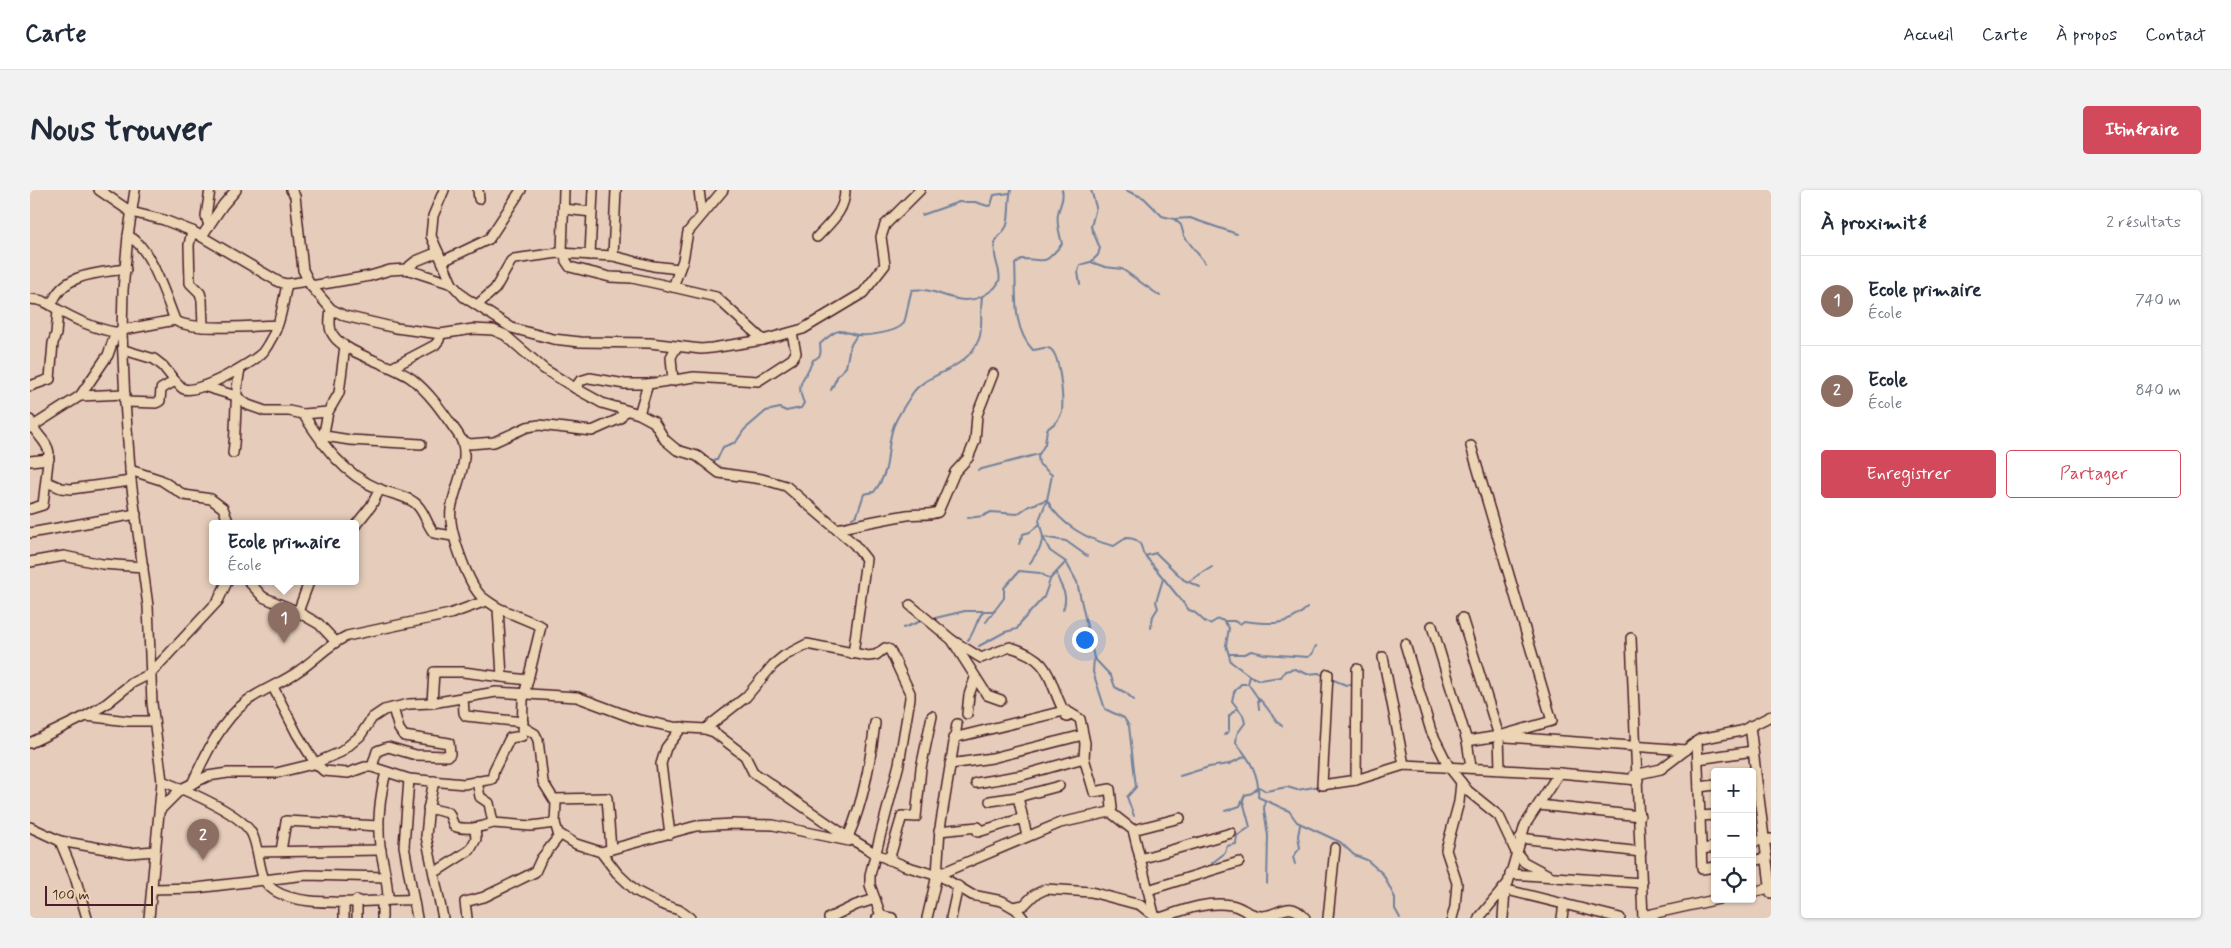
<!DOCTYPE html>
<html lang="fr">
<head>
<meta charset="utf-8">
<style>
	body { margin:0; font-family:Mynerve,sans-serif; background:#f2f2f3; color:#1f2937 }
	.controls { position:absolute; right:15px; bottom:15px; display:grid; overflow:hidden; border-radius:5px; box-shadow:0 1px 4px #0004 }
	.controls button { width:45px; height:45px; display:grid; place-items:center; padding:0; border:0; border-bottom:1px solid #e0e1e3; background:#fff; color:#1f2937; font:25px sans-serif }
	.scale { position:absolute; left:15px; bottom:12px; width:108px; box-sizing:border-box; padding-left:5px; border:2px solid #4a1f2b; border-top:0; font-size:14px; line-height:18px; white-space:nowrap; color:#4a1f2b; -webkit-text-stroke:4px #ebd5b4; paint-order:stroke }
	.you { position:absolute; left:1054px; top:449px; width:18px; height:18px; margin:-12px; border:4px solid #fff; border-radius:50%; background:#1a73e8; box-shadow:0 0 0 8px #1a73e833 }
	.badge { display:grid; place-items:center; width:32px; height:32px; border-radius:50%; background:#d1495b; color:#fff; font-size:16px; font-weight:700 }
	.pin { position:absolute; translate:-50% -41px; filter:drop-shadow(0 1px 2px #0008) }
	.pin::after { content:''; position:absolute; top:26px; width:18px; height:15px; background:inherit; clip-path:polygon(0 0,100% 0,50% 100%) }
	.popup { position:absolute; left:179px; top:330px; width:150px; height:65px; box-sizing:border-box; display:grid; place-content:center; border-radius:5px; background:#fff; filter:drop-shadow(0 1px 4px #0005); font-size:16px; white-space:nowrap; color:#747a83 }
	.popup b { font-size:19px; color:#1f2937 }
	.popup::after { content:''; position:absolute; left:50%; top:100%; margin-left:-10px; border:10px solid transparent; border-top-color:#fff }
	.list { margin:0; padding:0; list-style:none }
	h2 { display:flex; justify-content:space-between; align-items:center; height:65px; margin:0; padding:0 20px; font-size:21px }
	h2 small { font-size:16px; font-weight:400; color:#747a83 }
	.list li { display:grid; grid-template-columns:32px 1fr auto; gap:15px; align-items:center; box-sizing:border-box; height:90px; padding:0 20px; border-top:1px solid #e0e1e3 }
	.list b { display:block; font-size:19px; white-space:nowrap }
	.list p { margin:0; font-size:16px; white-space:nowrap; color:#747a83 }
	.list em { font-size:16px; font-style:normal; color:#747a83 }
	.actions { display:flex; gap:10px; padding:15px 20px }
	.actions a { flex:1; padding:11px 0; border:1px solid #d1495b; border-radius:5px; text-align:center; font-size:18px; color:#d1495b }
	.actions .main { background:#d1495b; color:#fff }
	.icon { flex:none; width:28px; height:28px; fill:none; stroke:currentColor; stroke-width:2; stroke-linecap:round; stroke-linejoin:round }
	.map { position:relative; flex:none; width:1741px; height:728px; overflow:hidden; border-radius:5px }
	header { display:flex; align-items:center; gap:30px; box-sizing:border-box; height:70px; padding:0 25px; background:#fff; border-bottom:1px solid #e0e1e3 }
	header strong { font-size:24px }
	nav { display:flex; gap:28px; margin-inline-start:auto; font-size:18px }
	.intro { display:flex; align-items:center; justify-content:space-between; box-sizing:border-box; height:120px; padding:0 30px }
	h1 { margin:0; font-size:35px }
	.button { padding:12px 22px; border-radius:5px; background:#d1495b; color:#fff; font-size:18px; font-weight:700 }
	main { display:flex; gap:30px; padding:0 30px }
	aside { flex:1; background:#fff; border-radius:5px; box-shadow:0 1px 4px #0004 }
	.map>svg:first-child { display:block }
	.lines { fill:none; stroke-linecap:round; stroke-linejoin:round }
	.stream { stroke:#70809c; stroke-width:2 }
	.street-casing { stroke:#4a1f2b; stroke-width:12 }
	.street { stroke:#ebd5b4; stroke-width:9 }
</style>
</head>
<body>
<header>
<strong>Carte</strong>
<nav><a>Accueil</a><a>Carte</a><a>À propos</a><a>Contact</a></nav>
</header>
<div class="intro"><h1>Nous trouver</h1><a class="button">Itinéraire</a></div>
<main>
<div class="map">
<svg width="1741" height="728" viewBox="0 0 1741 728">
	<rect width="100%" height="100%" fill="#e6cdbb"/>
	<filter id="ink" filterUnits="userSpaceOnUse"><feTurbulence type="fractalNoise" baseFrequency=".02" numOctaves="2"/><feDisplacementMap in="SourceGraphic" scale="10" xChannelSelector="R" yChannelSelector="G"/><feConvolveMatrix kernelMatrix="1 2 1 2 8 2 1 2 1" color-interpolation-filters="sRGB"/></filter>
	<g filter="url(#ink)">
		<g class="lines">
			<g class="stream">
				<path d="M1032,0C1035,10 1029,15 1028,24C1026,33 1030,45 1032,54C1012,77 1018,69 991,69L985,74C987,102 981,137 1003,160C1007,160 1014,157 1018,158C1031,160 1033,211 1032,221C1030,230 1024,234 1017,239L1015,254L1008,266L1009,274L1022,285L1017,310C1029,334 1058,350 1084,356L1096,348C1107,348 1111,352 1113,363L1159,420C1170,423 1171,432 1180,434L1188,429L1194,431L1199,438L1196,455L1201,472L1220,486L1218,494H1211L1204,502L1202,511L1213,525L1215,533L1207,544L1206,553C1220,569 1230,586 1228,607L1259,621L1267,632L1310,652L1324,665L1337,670L1353,684L1365,708V719L1370,728"/>
				<polyline points="1061,0 1066,17 1061,37 1070,58 1068,65 1061,72 1075,77 1092,79 1130,106"/>
				<polyline points="1095,0 1114,8 1132,26 1144,29 1160,28 1207,44"/>
				<polyline points="892,25 929,12 945,12 958,16 961,15 964,5 980,3"/>
				<polyline points="1144,29 1151,35 1154,46 1175,73"/>
				<polyline points="1050,94 1048,82 1050,75 1060,72"/>
				<polyline points="801,200 808,185 816,177 820,156 827,145"/>
				<polyline points="637,245 646,254 662,260"/>
				<path d="M679,270H687L693,257L706,252L714,240L736,221L750,218L756,221L771,218L774,213C764,191 776,189 783,170C792,166 791,163 790,154C795,150 802,142 809,141C815,140 822,145 828,145C839,146 867,142 873,134C877,129 878,109 882,100C901,97 916,109 934,110C941,110 950,108 956,104C983,89 961,77 965,54C966,46 975,42 977,35C980,24 978,11 981,0"/>
				<polyline points="948,280 1009,264"/>
				<polyline points="1017,310 1009,330 1013,347 1020,361 1036,372 1047,392 1064,468 1063,482 1075,519 1094,528 1099,536 1106,597 1097,607 1104,626"/>
				<path d="M822,328L827,325L834,304L844,302C862,278 855,267 862,241C865,228 876,214 882,204C896,182 936,182 949,149C953,139 950,118 952,107"/>
				<polyline points="938,328 953,326 961,322 987,324 999,316 1016,310"/>
				<polyline points="989,354 993,344 1000,342 1010,334"/>
				<polyline points="1115,366 1126,363 1154,390 1170,397"/>
				<polyline points="1000,373 1010,358 1013,347 1036,351 1057,366"/>
				<path d="M1027,382C1028,398 1040,400 1033,420"/>
				<polyline points="1159,391 1182,377"/>
				<polyline points="901,429 935,421 965,421"/>
				<path d="M1194,431H1204L1210,434L1214,431C1240,434 1257,437 1277,418"/>
				<polyline points="956,432 974,408 974,398 989,381 1010,383 1020,389 1036,372"/>
				<polyline points="873,438 894,430"/>
				<polyline points="1121,438 1123,426 1128,418 1126,412 1133,389"/>
				<path d="M938,450C945,442 946,430 953,422"/>
				<polyline points="949,456 975,442 987,439 991,432 1014,407 1020,390"/>
				<polyline points="1199,464 1215,464 1221,461 1234,464 1278,467 1282,464 1286,456"/>
				<polyline points="1064,468 1081,486 1085,497 1096,503 1104,510"/>
				<polyline points="1220,486 1229,490 1251,487 1255,481 1265,479 1277,484 1289,483 1294,486"/>
				<polyline points="1301,489 1316,495 1325,493"/>
				<polyline points="1219,495 1228,508 1229,519"/>
				<path d="M1228,508C1238,516 1242,528 1252,536"/>
				<polyline points="1194,545 1199,541 1199,526 1207,518"/>
				<polyline points="1150,586 1179,577 1199,574 1216,566"/>
				<polyline points="1235,610 1234,619 1238,646 1237,694"/>
				<polyline points="1195,621 1210,616 1215,605 1222,603 1229,597 1236,601 1257,597 1267,600 1290,596"/>
				<polyline points="1182,673 1195,663 1197,656 1206,654 1207,646 1220,637 1213,611"/>
				<polyline points="1265,674 1263,667 1270,658 1268,646 1270,635"/>
			</g>
			<g class="street-casing">
				<g id="street">
					<polyline points="69,0 101,22 134,30 162,41 249,92 257,94 278,91"/>
					<polyline points="105,0 98,46 93,100 92,143 95,212 101,291 118,416 122,513 132,591 119,728"/>
					<polyline points="261,0 265,6 273,80 281,96 301,119 315,126 366,138 410,144 443,139 463,140 475,145 514,179 545,198 572,213 609,224 624,232 635,250 647,260 667,266 689,283 732,289 756,296 824,354 836,369 823,464"/>
					<polyline points="414,0 403,26 401,46 422,94"/>
					<polyline points="448,0 449,9"/>
					<polyline points="586,0 583,66 623,76 649,79"/>
					<polyline points="669,0 672,24"/>
					<polyline points="693,0 658,42 653,70 643,97 686,107 733,150"/>
					<polyline points="534,19 562,22"/>
					<polyline points="179,36 176,26 180,0"/>
					<polyline points="162,41 159,55 160,93 170,103 172,110 173,137"/>
					<path d="M98,46C120,55 136,108 145,130C159,142 226,136 247,135"/>
					<polyline points="172,46 193,15 206,0"/>
					<path d="M787,47C801,32 815,21 815,0"/>
					<polyline points="532,63 534,0"/>
					<polyline points="535,64 536,71 540,77 580,87 602,88 643,97"/>
					<polyline points="560,65 563,0"/>
					<polyline points="413,71 459,49 491,0"/>
					<polyline points="376,79 386,71 408,62"/>
					<polyline points="281,96 340,86 360,80 376,79 422,94 434,107 482,138 523,149 550,152 620,153 671,159 682,158 733,150 773,139 833,103 855,75 851,47 855,35 890,0"/>
					<path d="M0,109C17,110 19,115 32,122C50,132 71,141 92,143"/>
					<path d="M22,114C33,83 68,83 96,79"/>
					<polyline points="447,115 465,99 481,71 484,69 528,63 583,66"/>
					<path d="M301,119C300,127 298,138 303,145C315,164 362,174 382,189C401,204 414,224 428,244C444,266 424,296 421,320C418,339 437,390 450,405C455,410 462,414 468,418L472,487L498,490"/>
					<polyline points="92,140 145,130"/>
					<polyline points="94,160 124,169 133,176 145,191"/>
					<polyline points="363,177 405,155 409,150 410,144"/>
					<polyline points="643,191 641,167 647,156"/>
					<polyline points="0,196 20,189 23,153 26,144 28,120"/>
					<path d="M173,196L206,206L218,215L235,221H259L273,224C294,256 313,284 349,299C361,304 375,305 385,313C395,321 396,334 404,343L423,346"/>
					<polyline points="545,198 550,191 560,188 595,194 618,194"/>
					<polyline points="50,206 95,204"/>
					<path d="M95,212L126,213L130,211L131,199L145,191C148,193 151,198 154,199C168,204 223,173 233,162C236,158 239,153 241,149C251,133 253,112 257,94"/>
					<polyline points="273,224 298,222"/>
					<polyline points="609,224 618,194 664,187 728,191 762,169 766,163 762,143"/>
					<path d="M0,230C3,243 18,251 19,263L13,315L0,319"/>
					<polyline points="0,238 50,206 78,165 86,142"/>
					<polyline points="295,246 320,250 391,254"/>
					<polyline points="434,251 440,254 464,252 497,237 509,235 562,241 589,229 595,221"/>
					<polyline points="292,253 298,222 309,203 315,156"/>
					<path d="M203,263C207,235 204,207 210,179"/>
					<polyline points="0,271 19,269"/>
					<polyline points="100,280 131,290 154,305 181,309 193,318 199,334"/>
					<polyline points="17,292 31,298 41,299 101,291"/>
					<polyline points="325,336 341,316 350,299"/>
					<path d="M806,339C830,334 853,329 877,325C889,323 897,326 908,322L925,282L938,268L945,251L947,225L963,184"/>
					<polyline points="0,343 106,324"/>
					<polyline points="0,372 34,366 72,374 113,377"/>
					<polyline points="219,392 233,407 268,422 289,434 305,451"/>
					<polyline points="880,415 922,450 957,505 971,510"/>
					<polyline points="268,422 279,392"/>
					<polyline points="1432,428 1469,546 1470,579"/>
					<polyline points="1402,436 1437,551 1441,577"/>
					<polyline points="1601,448 1613,728"/>
					<path d="M922,450L951,468L980,457C1026,470 1017,494 1037,527"/>
					<polyline points="1375,454 1401,541 1419,577 1438,601 1469,626 1486,662 1494,672 1522,687"/>
					<polyline points="1353,467 1374,575"/>
					<polyline points="1298,484 1292,595 1326,590 1374,575 1529,583 1608,590"/>
					<polyline points="243,497 267,544 285,573 294,581 318,583 335,577 342,577 379,589 434,594 462,589 464,580 480,548 492,546 493,510 511,436 468,418"/>
					<polyline points="433,507 434,523 436,526 493,532"/>
					<polyline points="402,513 404,482 433,482 472,487"/>
					<polyline points="1037,521 1050,529 1055,553 1054,568 1064,602 1080,599 1082,618 1080,622 1103,640"/>
					<polyline points="937,524 939,505 945,488"/>
					<polyline points="56,526 98,531 124,531"/>
					<polyline points="1720,536 1741,703"/>
					<polyline points="493,537 505,544 508,550 513,592 526,613 525,633 528,643 546,654 571,662 587,683 606,701 631,714 649,720 660,728"/>
					<polyline points="675,539 716,507 743,475 754,466 777,454 838,466 846,465 855,458 860,460 880,503 880,508 869,574 840,685 840,695 845,709 826,715 799,728"/>
					<polyline points="1477,547 1656,560"/>
					<polyline points="923,548 1034,521"/>
					<polyline points="1437,551 1469,546 1522,531 1441,256"/>
					<polyline points="1667,551 1672,679 1685,677"/>
					<polyline points="0,553 56,526 76,514 102,493 120,484 188,411 197,392"/>
					<polyline points="1668,569 1723,561"/>
					<polyline points="920,574 962,568 1053,545"/>
					<polyline points="342,577 347,561 358,557 386,565 418,566 420,564 419,553 374,546 369,539 363,518"/>
					<path d="M356,582C350,606 347,631 350,656C353,674 358,692 358,710"/>
					<polyline points="1604,585 1631,579 1670,549 1711,541 1741,526"/>
					<polyline points="379,589 374,656 387,728"/>
					<polyline points="1326,590 1327,479"/>
					<path d="M132,591C155,600 211,623 222,644C229,659 228,675 234,689C251,725 349,708 383,710"/>
					<polyline points="404,591 399,615 396,646 413,728"/>
					<polyline points="447,591 450,607 459,613 463,633 501,636 525,633"/>
					<polyline points="946,593 993,585 1054,568"/>
					<path d="M162,594C175,565 191,531 217,511C233,499 254,492 270,480C286,469 299,454 317,446L420,424L456,411"/>
					<polyline points="1669,597 1685,595"/>
					<polyline points="988,607 997,646"/>
					<polyline points="524,609 577,608 581,659"/>
					<polyline points="960,611 988,607 1029,596"/>
					<polyline points="1509,615 1610,626"/>
					<path d="M398,618L419,623L424,636C435,641 453,637 463,633"/>
					<polyline points="130,620 151,599 178,586 198,583 246,583 283,574 311,562 330,546 342,528 354,520 379,514 402,513 466,502 547,507 609,530 643,537 675,539 684,542 715,566 723,582 813,644 846,664 875,676 912,687 942,705 972,711 986,719 993,728"/>
					<polyline points="1670,626 1685,625"/>
					<polyline points="0,637 30,651 45,687 57,728"/>
					<polyline points="909,641 948,637 948,642 993,628"/>
					<polyline points="640,644 631,574 636,558 652,537"/>
					<path d="M818,647C834,610 840,573 845,533"/>
					<polyline points="1490,648 1611,662"/>
					<polyline points="30,651 99,663 125,661"/>
					<polyline points="1722,652 1741,649"/>
					<polyline points="1672,659 1685,657"/>
					<polyline points="251,661 256,631 349,636"/>
					<polyline points="228,662 351,660"/>
					<polyline points="571,662 666,636 703,634 743,635 819,651"/>
					<polyline points="1110,669 1201,643"/>
					<polyline points="859,670 872,626 886,627 891,578 902,526"/>
					<polyline points="1722,671 1737,668"/>
					<polyline points="404,683 440,660 446,649 445,638"/>
					<polyline points="1480,684 1612,693"/>
					<polyline points="907,685 1030,633 1080,622"/>
					<polyline points="123,699 166,698 276,685 356,687"/>
					<polyline points="1473,699 1590,728"/>
					<polyline points="1118,700 1209,672"/>
					<polyline points="1722,702 1740,698"/>
					<polyline points="845,709 851,726 847,728"/>
					<path d="M983,717L994,715L1004,705L1016,699L1061,702L1110,715L1124,726L1130,728C1154,720 1176,711 1201,715C1213,717 1220,727 1233,726C1250,725 1259,709 1275,728"/>
					<polyline points="851,726 862,728"/>
					<polyline points="1613,726 1689,709"/>
					<polyline points="314,728 314,712"/>
					<polyline points="327,728 327,710"/>
					<polyline points="352,728 352,710"/>
					<polyline points="437,728 435,712 454,707 505,682 511,669 530,645"/>
					<polyline points="897,728 907,685 910,638 927,534"/>
					<polyline points="921,728 928,696"/>
					<polyline points="1125,728 1103,640 1150,628"/>
					<polyline points="1298,728 1305,658"/>
					<polyline points="1422,728 1425,717 1427,693 1416,660 1429,612 1431,592"/>
					<polyline points="1449,728 1478,693 1495,635 1529,583"/>
					<polyline points="1473,728 1475,700"/>
					<polyline points="1532,728 1534,714"/>
				</g>
			</g>
			<use href="#street" class="street"/>
		</g>
	</g>
</svg>
<div class="controls">
<button>+</button>
<button>−</button>
<button><svg class="icon" aria-label="locate" viewBox="0 0 24 24"><circle cx="12" cy="12" r="6"/><path d="M12 2v4M12 18v4M2 12h4M18 12h4"/></svg></button>
</div>
<div class="scale">100 m</div>
<div class="you"></div>
<div class="pin badge" style="left:254px;top:453px;background:#8d6e63">1</div>
<div class="popup"><b>Ecole primaire</b>École</div>
<div class="pin badge" style="left:173px;top:670px;background:#8d6e63">2</div>
</div>
<aside>
<h2>À proximité<small>2 résultats</small></h2>
<ul class="list">
<li><span class="badge" style="background:#8d6e63">1</span><div><b>Ecole primaire</b><p>École</p></div><em>740 m</em></li>
<li><span class="badge" style="background:#8d6e63">2</span><div><b>Ecole</b><p>École</p></div><em>840 m</em></li>
</ul>
<div class="actions"><a class="main">Enregistrer</a><a>Partager</a></div>
</aside>
</main>
</body>
</html>
